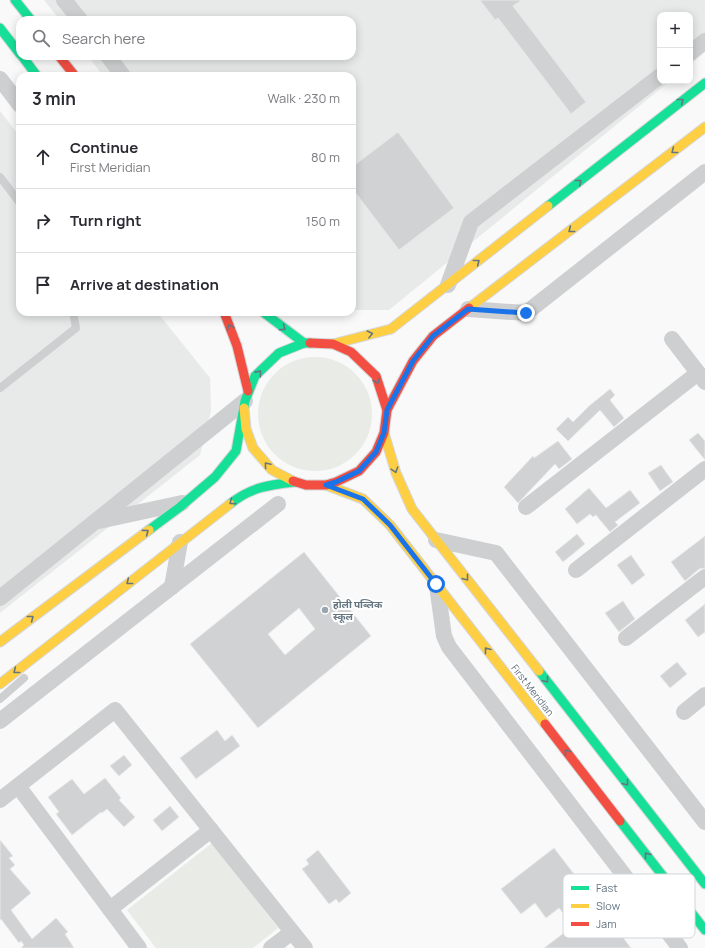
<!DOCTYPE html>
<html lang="en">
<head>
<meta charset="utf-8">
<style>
	body { margin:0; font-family:Manrope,"Noto Sans Devanagari",sans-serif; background:#f2f2f3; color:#2b2b33 }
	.controls { position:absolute; right:12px; top:12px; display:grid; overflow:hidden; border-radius:8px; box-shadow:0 2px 10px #0003 }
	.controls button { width:36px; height:36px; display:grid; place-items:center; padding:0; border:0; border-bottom:1px solid #e1e1e2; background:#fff; color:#2b2b33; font:20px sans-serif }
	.stop { position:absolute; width:12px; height:12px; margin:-9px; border:3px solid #1a73e8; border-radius:50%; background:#fff }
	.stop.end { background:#1a73e8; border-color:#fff; box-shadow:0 1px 4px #0008 }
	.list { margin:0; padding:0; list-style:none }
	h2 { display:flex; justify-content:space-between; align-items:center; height:52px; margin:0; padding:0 16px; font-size:17px }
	h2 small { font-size:13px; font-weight:400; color:#7c7c81 }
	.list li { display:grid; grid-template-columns:26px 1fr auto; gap:12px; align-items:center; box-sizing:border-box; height:64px; padding:0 16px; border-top:1px solid #e1e1e2 }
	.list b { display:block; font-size:15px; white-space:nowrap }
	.list p { margin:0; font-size:13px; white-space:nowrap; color:#7c7c81 }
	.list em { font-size:13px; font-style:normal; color:#7c7c81 }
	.icon { flex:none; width:22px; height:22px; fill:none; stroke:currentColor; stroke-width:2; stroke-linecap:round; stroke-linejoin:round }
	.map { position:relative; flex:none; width:705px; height:948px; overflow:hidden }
	.search { position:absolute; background:#fff; box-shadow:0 2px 10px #0003; left:16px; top:16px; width:340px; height:44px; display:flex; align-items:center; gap:10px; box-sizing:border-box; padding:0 14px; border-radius:12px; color:#7c7c81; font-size:15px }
	.panel { position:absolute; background:#fff; box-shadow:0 2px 10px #0003; left:16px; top:72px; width:340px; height:244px; border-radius:12px }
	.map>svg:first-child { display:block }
	.built { fill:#e8e9e9 }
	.green { fill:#e8ebe6 }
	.building { fill:#d0d2d3; stroke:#e8e8e8; fill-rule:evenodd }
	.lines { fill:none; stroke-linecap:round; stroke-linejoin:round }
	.fast-casing { stroke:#d5d6d7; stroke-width:11 }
	.slow-casing { stroke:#d5d6d7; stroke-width:11 }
	.jam-casing { stroke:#d5d6d7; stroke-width:11 }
	.lane { stroke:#cecfd0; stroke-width:8 }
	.street { stroke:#cecfd0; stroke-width:16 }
	.fast { stroke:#16e098; stroke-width:9 }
	.slow { stroke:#ffcf43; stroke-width:9 }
	.jam { stroke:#f24e42; stroke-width:9 }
	.oneway { stroke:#657683 }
	.route { stroke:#1a73e8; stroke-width:5 }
	.poi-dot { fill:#99a4ac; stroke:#fff; stroke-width:1.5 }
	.labels { text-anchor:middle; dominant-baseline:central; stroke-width:4; stroke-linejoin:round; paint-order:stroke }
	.poi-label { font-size:10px; font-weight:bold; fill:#657683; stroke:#fff; text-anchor:start }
	.street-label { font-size:10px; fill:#657683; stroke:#fff }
	.key { fill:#fff; stroke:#d1d6da; stroke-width:1 }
	.key-label { font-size:11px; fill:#657683 }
</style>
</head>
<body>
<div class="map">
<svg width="705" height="948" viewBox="0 0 705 948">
	<rect width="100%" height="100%" fill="#f9f9f9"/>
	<g class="built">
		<polygon points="44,0 705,0 705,52 690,65 690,15 660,15 660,81 670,81 389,310 352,310 352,76 103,76 88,56 352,56 352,20 60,20"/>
		<polygon points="0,111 20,137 20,312 157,312 210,378 211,411 200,455 0,613"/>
	</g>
	<g class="green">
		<circle cx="315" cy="414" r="57"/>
		<polygon points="212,843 278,928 253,948 156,948 127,910"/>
	</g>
	<g class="building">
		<polygon points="480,0 522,0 513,6 586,102 571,114 498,18 495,20"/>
		<polygon points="398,132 454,208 399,250 352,188 352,167"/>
		<polygon points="610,389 615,395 610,400 624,418 614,427 600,410 568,441 556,429 568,417 573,422 589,406"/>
		<polygon points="698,433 705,441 705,460 689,440"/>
		<polygon points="558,441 572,459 559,469 555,464 518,503 504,487 533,456 534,458"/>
		<polygon points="661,465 673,482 660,491 648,473"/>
		<polygon points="589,488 606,508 630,490 640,503 615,522 618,525 610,532 596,515 593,517 590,514 577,524 565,509"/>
		<polygon points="577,534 585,544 563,562 555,552"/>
		<polygon points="705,536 705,568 699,569 685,581 671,562"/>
		<path d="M304,552L371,636L258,728L190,644ZM299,608L315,629L285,655L268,634Z"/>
		<polygon points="631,555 645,575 632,585 617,565"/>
		<polygon points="623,601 635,619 619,632 605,613"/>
		<polygon points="705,604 705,632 698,637 685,620"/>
		<polygon points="677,662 687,674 670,688 660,676"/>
		<polygon points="217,730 225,741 232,735 240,746 196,779 180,758"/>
		<polygon points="124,755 132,765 119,776 110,766"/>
		<polygon points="105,778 121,798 119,800 135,817 124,827 107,809 102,813 101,812 72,835 56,814 59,812 48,797 72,779 84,794"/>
		<polygon points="170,806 179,817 162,831 153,820"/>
		<polygon points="0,840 13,856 9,858 15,865 10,869 31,893 11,910 32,939 56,918 68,932 65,934 74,948 21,948 24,945 21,941 19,943 1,919 0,920"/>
		<polygon points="554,848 631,948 544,948 573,926 559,908 546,918 535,903 521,914 501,889"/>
		<polygon points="318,850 351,893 339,903 336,899 329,904 302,869 309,864 306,860"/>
	</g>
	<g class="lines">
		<g class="fast-casing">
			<g id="fast">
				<polyline points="15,0 31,20"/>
				<polyline points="0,28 20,54"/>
				<polyline points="22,56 37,76"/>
				<polyline points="548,206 705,83"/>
				<polyline points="263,312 304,343"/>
				<path d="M230,504C251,487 269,485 295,482"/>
				<polyline points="149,530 180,507 215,477 236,451 245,401 255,376 279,353 304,343 310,343"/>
				<polyline points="539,671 705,884"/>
				<polyline points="620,821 705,930"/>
			</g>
		</g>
		<g class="slow-casing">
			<g id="slow">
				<polyline points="469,308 705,127"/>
				<polyline points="333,344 391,329 548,206"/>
				<polyline points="244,408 246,429 253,448 272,470 293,481"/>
				<polyline points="384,433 396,473 412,509 539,671"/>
				<polyline points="326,485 363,499 390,525 545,724"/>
				<polyline points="0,642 149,530"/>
				<polyline points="0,684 230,504"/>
			</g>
		</g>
		<g class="jam-casing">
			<g id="jam">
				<polyline points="59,56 75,76"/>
				<polyline points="224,312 237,346 248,391"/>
				<polyline points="387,410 413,361 433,336 469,308"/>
				<polyline points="293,481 306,485 326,485 336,482 359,471 376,452 384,433 387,410 376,376 351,352 333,344 310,343"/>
				<polyline points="545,724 620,821"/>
			</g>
		</g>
		<g class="lane">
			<polyline points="0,177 20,203"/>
			<polyline points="0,388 76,328 73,312"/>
			<polyline points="0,699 24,678"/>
		</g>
		<g class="street">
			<polyline points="64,0 80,20"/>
			<polyline points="690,53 705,41"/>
			<polyline points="108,56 123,76"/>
			<polyline points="0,79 20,105"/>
			<polyline points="448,285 471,222 660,76"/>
			<polyline points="468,309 526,313 705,172"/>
			<polyline points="672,339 705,382"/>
			<polyline points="526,507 698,373"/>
			<polyline points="99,521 182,503"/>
			<polyline points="436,540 496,553 705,822"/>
			<polyline points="576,570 705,469"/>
			<polyline points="437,586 444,636 449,647 680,948"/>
			<polyline points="172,587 180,542"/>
			<polyline points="0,598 245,401"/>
			<polyline points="626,638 705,577"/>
			<polyline points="684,712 705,695"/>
			<polyline points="0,721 278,504"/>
			<polyline points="18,786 139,948"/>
			<polyline points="0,800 115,710 305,948"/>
			<polyline points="110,909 211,830"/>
			<polyline points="271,948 292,932"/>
		</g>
		<use href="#fast" class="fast"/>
		<use href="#slow" class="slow"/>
		<use href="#jam" class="jam"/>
	</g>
	<defs><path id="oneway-chevron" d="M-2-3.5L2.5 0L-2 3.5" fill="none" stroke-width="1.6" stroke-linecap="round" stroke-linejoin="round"/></defs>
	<g class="oneway">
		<use href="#oneway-chevron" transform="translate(681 101) rotate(-38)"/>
		<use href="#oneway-chevron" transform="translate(674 151) rotate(142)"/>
		<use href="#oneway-chevron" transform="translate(579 182) rotate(-38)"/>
		<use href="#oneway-chevron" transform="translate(571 230) rotate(142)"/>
		<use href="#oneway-chevron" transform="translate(477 262) rotate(-38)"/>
		<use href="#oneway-chevron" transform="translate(230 327) rotate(-110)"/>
		<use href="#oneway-chevron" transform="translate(283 328) rotate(37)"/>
		<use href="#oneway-chevron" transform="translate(370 334) rotate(-14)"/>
		<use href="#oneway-chevron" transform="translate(259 373) rotate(-48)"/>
		<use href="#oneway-chevron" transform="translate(377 381) rotate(70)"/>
		<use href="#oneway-chevron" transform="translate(267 465) rotate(-130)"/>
		<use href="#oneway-chevron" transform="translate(395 470) rotate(72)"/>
		<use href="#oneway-chevron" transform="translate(232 502) rotate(143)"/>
		<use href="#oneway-chevron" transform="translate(146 532) rotate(-37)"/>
		<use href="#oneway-chevron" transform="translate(466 578) rotate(52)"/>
		<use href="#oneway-chevron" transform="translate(129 582) rotate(142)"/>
		<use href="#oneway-chevron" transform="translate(31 618) rotate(-38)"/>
		<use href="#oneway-chevron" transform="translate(487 650) rotate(-128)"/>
		<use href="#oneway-chevron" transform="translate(16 671) rotate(142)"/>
		<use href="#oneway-chevron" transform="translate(546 680) rotate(52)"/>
		<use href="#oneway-chevron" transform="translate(567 752) rotate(-128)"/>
		<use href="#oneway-chevron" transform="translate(626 783) rotate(52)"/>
		<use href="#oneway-chevron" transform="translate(647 855) rotate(-128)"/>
	</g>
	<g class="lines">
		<polyline class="route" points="436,584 390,525 363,499 326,485 336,482 359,471 376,452 384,433 387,410 413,361 433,336 468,309 526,313"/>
	</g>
	<circle class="poi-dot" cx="325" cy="610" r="4"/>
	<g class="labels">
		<g class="poi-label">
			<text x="333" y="604">होली पब्लिक<tspan x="333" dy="12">स्कूल</tspan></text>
		</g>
		<g class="street-label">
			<text transform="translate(533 690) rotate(52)">First Meridian</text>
		</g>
	</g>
	<rect x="563" y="874" width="132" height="64" rx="6" class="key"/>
	<rect x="571" y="886" width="18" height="4" fill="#16e098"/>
	<rect x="571" y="904" width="18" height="4" fill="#ffcf43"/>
	<rect x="571" y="922" width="18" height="4" fill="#f24e42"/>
	<g class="key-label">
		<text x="596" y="892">Fast</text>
		<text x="596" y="910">Slow</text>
		<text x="596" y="928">Jam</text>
	</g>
</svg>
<div class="controls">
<button>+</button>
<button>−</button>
</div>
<div class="stop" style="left:436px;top:584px"></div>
<div class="stop end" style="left:526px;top:313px"></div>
<div class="search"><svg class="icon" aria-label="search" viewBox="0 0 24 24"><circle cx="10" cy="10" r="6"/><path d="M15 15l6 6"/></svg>Search here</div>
<section class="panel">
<h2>3 min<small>Walk · 230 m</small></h2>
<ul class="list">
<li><svg class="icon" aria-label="ahead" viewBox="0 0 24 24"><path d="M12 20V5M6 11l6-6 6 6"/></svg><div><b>Continue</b><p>First Meridian</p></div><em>80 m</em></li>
<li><svg class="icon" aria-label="right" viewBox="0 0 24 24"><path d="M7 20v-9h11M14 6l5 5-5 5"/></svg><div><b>Turn right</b></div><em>150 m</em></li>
<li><svg class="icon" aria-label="arrive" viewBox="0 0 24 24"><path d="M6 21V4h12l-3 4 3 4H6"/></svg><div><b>Arrive at destination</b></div></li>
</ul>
</section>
</div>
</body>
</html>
